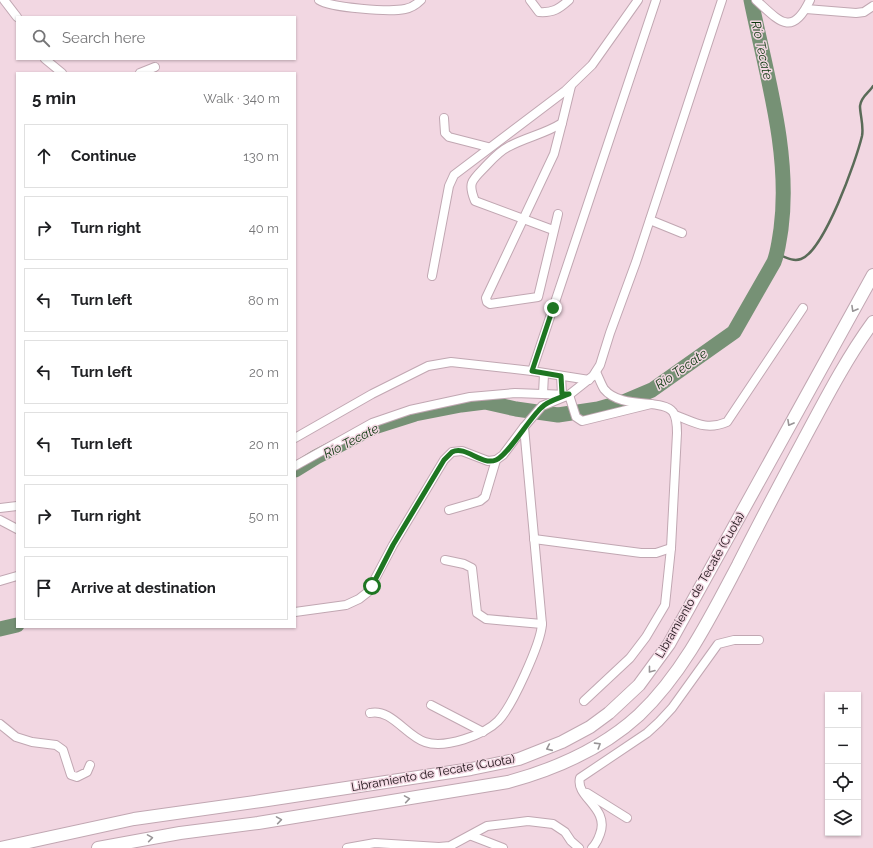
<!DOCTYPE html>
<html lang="en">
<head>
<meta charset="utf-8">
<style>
	body { margin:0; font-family:Raleway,sans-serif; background:#f6f6f6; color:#202124 }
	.controls { position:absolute; right:12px; bottom:12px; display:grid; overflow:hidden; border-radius:0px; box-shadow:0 1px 3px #0004 }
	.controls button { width:36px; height:36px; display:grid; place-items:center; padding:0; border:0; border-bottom:1px solid #e0e0e0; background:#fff; color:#202124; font:20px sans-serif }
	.stop { position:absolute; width:12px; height:12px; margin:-9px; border:3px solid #1e7622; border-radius:50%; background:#fff }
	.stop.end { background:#1e7622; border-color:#fff; box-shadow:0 1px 4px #0008 }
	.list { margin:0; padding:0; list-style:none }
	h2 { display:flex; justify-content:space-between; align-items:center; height:52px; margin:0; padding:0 16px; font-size:17px }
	h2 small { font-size:13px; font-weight:400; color:#757577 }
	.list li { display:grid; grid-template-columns:26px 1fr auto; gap:12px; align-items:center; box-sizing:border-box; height:64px; margin:0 8px 8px; padding:0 8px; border:1px solid #e0e0e0; border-radius:0px }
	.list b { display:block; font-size:15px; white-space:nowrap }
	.list em { font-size:13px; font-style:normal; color:#757577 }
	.icon { flex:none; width:22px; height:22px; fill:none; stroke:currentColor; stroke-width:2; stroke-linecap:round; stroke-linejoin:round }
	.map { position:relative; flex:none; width:873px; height:848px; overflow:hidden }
	.search { position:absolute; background:#fff; box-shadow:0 1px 3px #0004; left:16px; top:16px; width:280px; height:44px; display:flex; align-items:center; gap:10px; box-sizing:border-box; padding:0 14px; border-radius:0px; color:#757577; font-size:15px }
	.panel { position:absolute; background:#fff; box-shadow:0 1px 3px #0004; left:16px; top:72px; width:280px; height:556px; border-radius:0px }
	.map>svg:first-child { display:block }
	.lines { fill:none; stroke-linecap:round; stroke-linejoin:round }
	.stream { stroke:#5a6b58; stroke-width:2.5 }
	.river { stroke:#769175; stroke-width:15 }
	.minor-casing { stroke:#c1a7b2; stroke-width:10 }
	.highway-casing { stroke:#c1a7b2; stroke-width:14 }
	.minor { stroke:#fff; stroke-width:8 }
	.highway { stroke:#fff; stroke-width:12 }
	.oneway { stroke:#989496 }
	.route { stroke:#1e7622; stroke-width:5 }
	.labels { text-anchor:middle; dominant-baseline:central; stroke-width:3; stroke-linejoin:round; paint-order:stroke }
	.street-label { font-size:12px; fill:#1a1115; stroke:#f2d7e2 }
	.water-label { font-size:13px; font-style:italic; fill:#0c370e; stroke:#f2d7e2 }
</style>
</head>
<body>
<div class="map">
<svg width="873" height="848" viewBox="0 0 873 848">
	<rect width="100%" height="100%" fill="#f2d7e2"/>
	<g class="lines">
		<path class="stream" d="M777,254C785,257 793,262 801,259C824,251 856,161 862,136C864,126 860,115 860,106C861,96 869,93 873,86"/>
		<g class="river">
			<path d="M295,470L316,457L374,427L415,414L461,405L485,402L516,409L558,415L598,409L626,401L652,390L734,332L774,262C778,252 779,241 781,229C791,153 766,74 751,0"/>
			<polyline points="0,629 17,625"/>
		</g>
		<g class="minor-casing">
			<g id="minor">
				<polyline points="4,0 17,17"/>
				<path d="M319,0C331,8 390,12 405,9C411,8 417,4 421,0"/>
				<path d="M530,0L539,12C553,13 559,9 569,0"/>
				<path d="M756,0C779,21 792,38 810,0"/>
				<polyline points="806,9 856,13 864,12 873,6"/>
				<polyline points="45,59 62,73"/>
				<polyline points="140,73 155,67"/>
				<polyline points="444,118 445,133 449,137 488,147"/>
				<polyline points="558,214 538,297 490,304 487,302 486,298 554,154 562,123"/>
				<polyline points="650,220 682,233"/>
				<path d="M553,230L475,201C468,184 471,181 483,169C491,161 498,152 508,147C526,137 545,134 562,123L571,86"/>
				<polyline points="432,276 449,186 454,175 565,91 592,65 638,0"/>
				<polyline points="532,371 656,0"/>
				<polyline points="561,376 562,394"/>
				<polyline points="543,394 544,374"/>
				<path d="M675,415C694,422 706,431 727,422L803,308"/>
				<polyline points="295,438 372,394 428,366 451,362 532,371 589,380"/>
				<polyline points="295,466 372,423 410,410 470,397 515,393 569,395 593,376 600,365 610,333 636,262 722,0"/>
				<polyline points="0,508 17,506"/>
				<polyline points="449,510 480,501 485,497 496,460"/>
				<polyline points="0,520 17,529"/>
				<polyline points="534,539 641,553 656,553 671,548"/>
				<polyline points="445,560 464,564 472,568 477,613 486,619 542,624"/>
				<polyline points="0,581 17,576"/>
				<polyline points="295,612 346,605 359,599 368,592 393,545 444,460 452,452 462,451 488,461 496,460 503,455 524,427"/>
				<path d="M584,701L630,658L646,637L665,605L671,548L677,433C677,426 677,418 673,412C663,398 621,410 604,389C601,384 599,378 596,372"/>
				<polyline points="431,705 483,732"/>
				<path d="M370,713C391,708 406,736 425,742C445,749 484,735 498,721C512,707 541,643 542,624L524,427L542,406L569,395L576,417L582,421L651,404"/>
				<polyline points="0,724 16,737 32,742 56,745 63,750 71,775 77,777 87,772 90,765"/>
				<polyline points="587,793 627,818"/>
				<polyline points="472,836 503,848"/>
				<polyline points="347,848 375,843 439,847 450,846 487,826 528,821 553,824 565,832 571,841 579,848"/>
				<path d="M592,848C596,844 598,840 600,834C610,808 575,797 580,778L647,733L659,722L672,708L718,644L734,640H759"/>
			</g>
		</g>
		<g class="highway-casing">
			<g id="highway">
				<polyline points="1,848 134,819 261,801 471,769 519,759 562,742 590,727 609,713 639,685 669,644 873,275"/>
				<path d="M98,848L180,833L258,823L508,782C556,769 602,749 639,715C683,673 710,618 738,565C759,523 781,482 803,441C825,400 846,359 873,322"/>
			</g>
		</g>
		<use href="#minor" class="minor"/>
		<use href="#highway" class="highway"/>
	</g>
	<defs><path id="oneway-chevron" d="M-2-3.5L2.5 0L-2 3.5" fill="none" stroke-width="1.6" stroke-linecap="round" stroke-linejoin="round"/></defs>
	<g class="oneway">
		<use href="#oneway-chevron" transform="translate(854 309) rotate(120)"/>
		<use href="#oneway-chevron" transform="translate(790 423) rotate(119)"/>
		<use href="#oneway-chevron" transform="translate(651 670) rotate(128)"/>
		<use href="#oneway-chevron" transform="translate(598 745) rotate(-32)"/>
		<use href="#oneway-chevron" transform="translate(549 748) rotate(156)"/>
		<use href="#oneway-chevron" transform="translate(407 799) rotate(-9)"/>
		<use href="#oneway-chevron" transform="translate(279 820) rotate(-9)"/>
		<use href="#oneway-chevron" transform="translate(150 838) rotate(-9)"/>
	</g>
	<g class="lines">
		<path class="route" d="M372,586L393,545L444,460L452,452C466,445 481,466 496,460C508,455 529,419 541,408C547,401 560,398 569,394H562L561,376L532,371L553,308"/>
	</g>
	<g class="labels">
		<g class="street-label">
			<text transform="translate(700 585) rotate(-60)">Libramiento de Tecate (Cuota)</text>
			<text transform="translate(433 773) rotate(-10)">Libramiento de Tecate (Cuota)</text>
		</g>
		<g class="water-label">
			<text transform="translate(762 50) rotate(78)">Río Tecate</text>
			<text transform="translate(681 369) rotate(-35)">Río Tecate</text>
			<text transform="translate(351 441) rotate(-27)">Río Tecate</text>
		</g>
	</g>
</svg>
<div class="controls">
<button>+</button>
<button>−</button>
<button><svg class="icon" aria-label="locate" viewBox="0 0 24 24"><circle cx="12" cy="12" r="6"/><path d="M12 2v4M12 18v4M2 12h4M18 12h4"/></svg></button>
<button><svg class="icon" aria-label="layers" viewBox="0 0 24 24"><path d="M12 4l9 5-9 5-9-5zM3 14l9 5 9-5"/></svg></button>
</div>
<div class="stop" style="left:372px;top:586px"></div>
<div class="stop end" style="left:553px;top:308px"></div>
<div class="search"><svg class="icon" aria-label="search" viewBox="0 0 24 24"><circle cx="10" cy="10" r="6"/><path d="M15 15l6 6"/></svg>Search here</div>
<section class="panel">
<h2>5 min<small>Walk · 340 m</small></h2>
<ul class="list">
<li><svg class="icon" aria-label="ahead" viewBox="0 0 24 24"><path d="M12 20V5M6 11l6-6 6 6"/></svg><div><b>Continue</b></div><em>130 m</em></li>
<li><svg class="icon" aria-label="right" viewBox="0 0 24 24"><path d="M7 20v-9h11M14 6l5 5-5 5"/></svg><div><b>Turn right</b></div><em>40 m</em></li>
<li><svg class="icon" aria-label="left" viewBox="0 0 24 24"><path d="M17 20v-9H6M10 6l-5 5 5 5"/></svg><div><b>Turn left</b></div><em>80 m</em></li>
<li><svg class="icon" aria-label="left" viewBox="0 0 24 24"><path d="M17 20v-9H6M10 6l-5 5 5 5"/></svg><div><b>Turn left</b></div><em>20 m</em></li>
<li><svg class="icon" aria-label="left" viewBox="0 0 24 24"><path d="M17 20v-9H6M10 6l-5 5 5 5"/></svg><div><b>Turn left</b></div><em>20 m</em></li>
<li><svg class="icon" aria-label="right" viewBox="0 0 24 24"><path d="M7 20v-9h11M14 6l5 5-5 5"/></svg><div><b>Turn right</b></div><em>50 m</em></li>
<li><svg class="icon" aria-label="arrive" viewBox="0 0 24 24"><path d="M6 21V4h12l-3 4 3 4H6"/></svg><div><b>Arrive at destination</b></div></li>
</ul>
</section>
</div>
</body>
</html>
